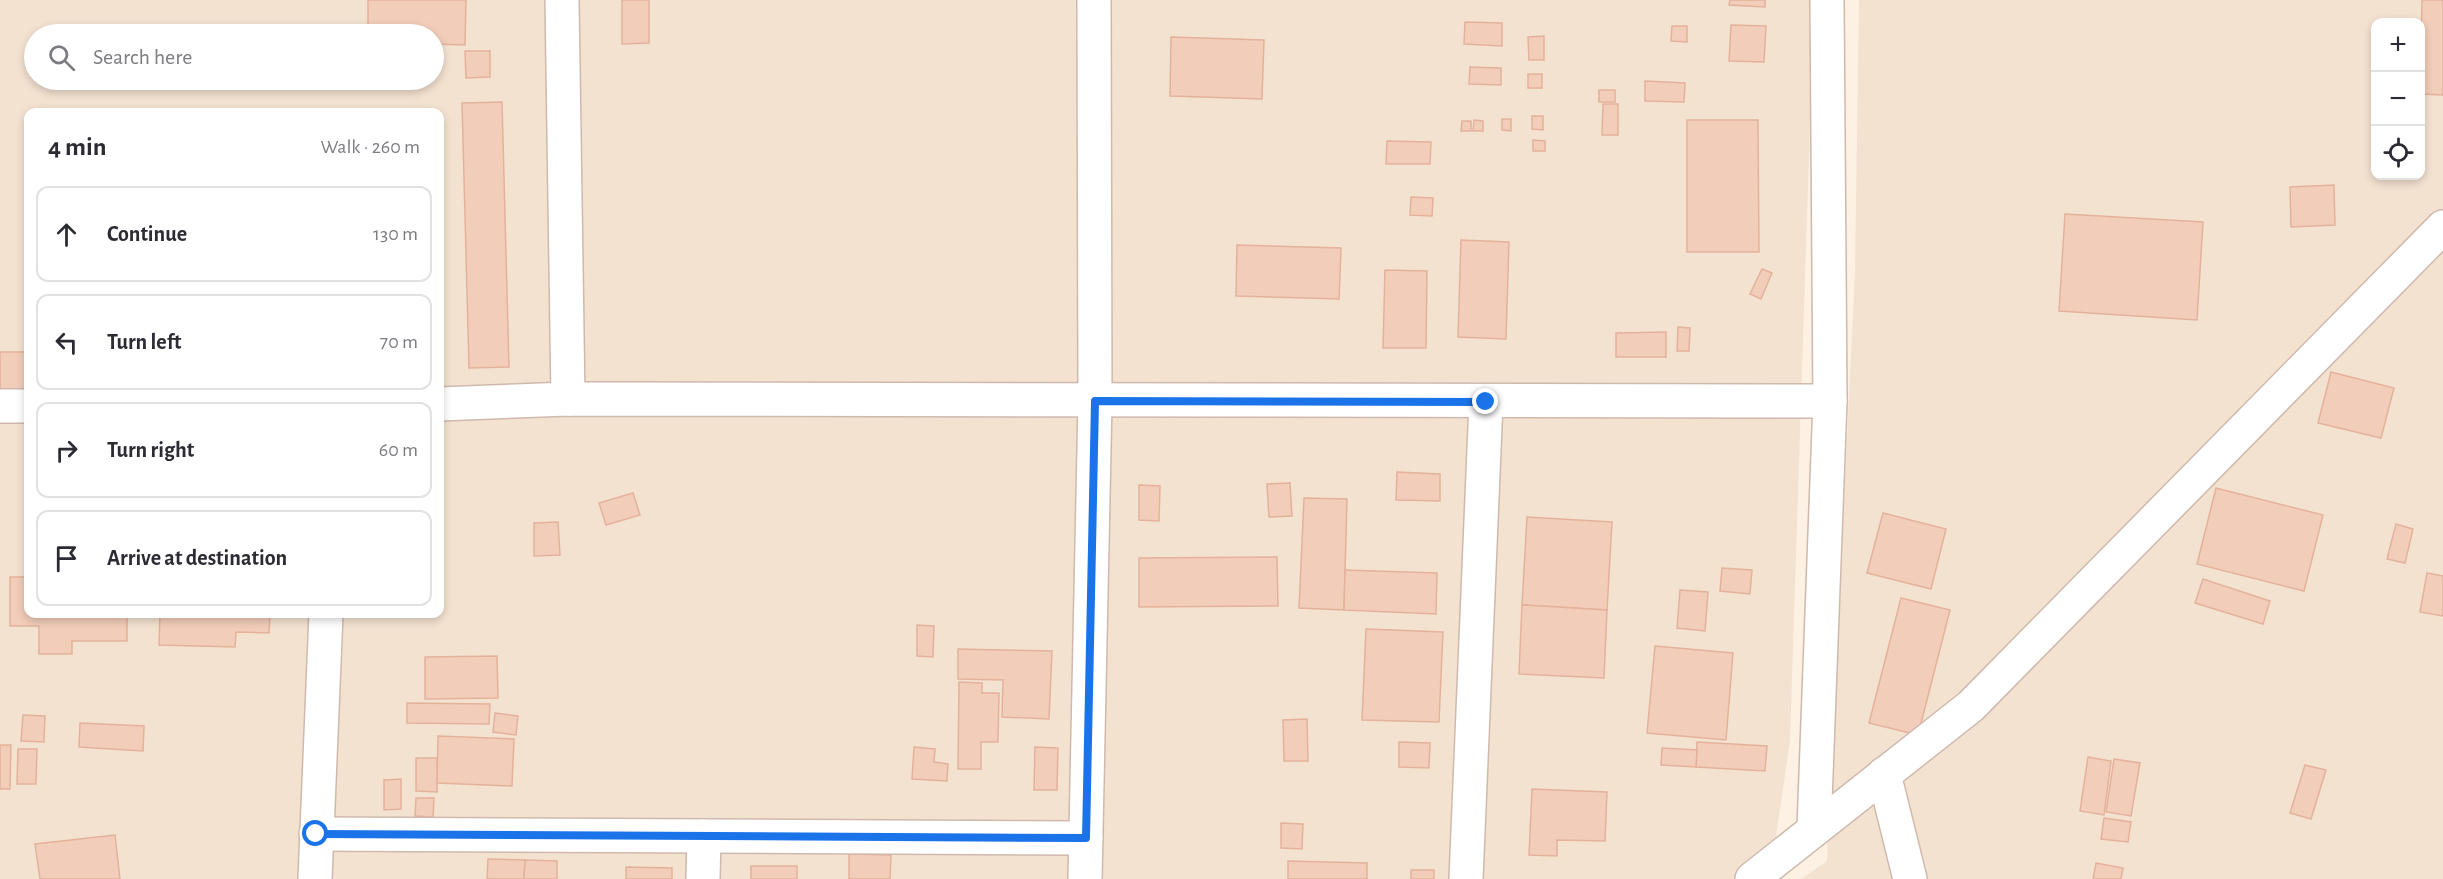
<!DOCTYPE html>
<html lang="en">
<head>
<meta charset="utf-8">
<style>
	body { margin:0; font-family:"Alegreya Sans",sans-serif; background:#f2f2f3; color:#2b2b33 }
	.controls { position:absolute; right:18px; top:18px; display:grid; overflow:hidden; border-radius:12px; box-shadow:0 3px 9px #0003 }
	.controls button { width:54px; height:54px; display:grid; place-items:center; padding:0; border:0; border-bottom:2px solid #e1e1e2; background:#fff; color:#2b2b33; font:30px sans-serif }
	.stop { position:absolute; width:18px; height:18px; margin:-14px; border:4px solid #1a73e8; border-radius:50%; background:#fff }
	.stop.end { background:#1a73e8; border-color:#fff; box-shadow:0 2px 6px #0008 }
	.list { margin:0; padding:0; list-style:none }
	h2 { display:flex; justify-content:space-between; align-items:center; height:78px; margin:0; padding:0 24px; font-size:26px }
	h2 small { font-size:20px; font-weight:400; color:#7c7c81 }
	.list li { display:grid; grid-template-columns:39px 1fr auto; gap:18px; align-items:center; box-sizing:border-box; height:96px; margin:0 12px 12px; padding:0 12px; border:2px solid #e1e1e2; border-radius:12px }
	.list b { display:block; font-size:22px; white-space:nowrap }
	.list em { font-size:20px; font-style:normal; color:#7c7c81 }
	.icon { flex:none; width:33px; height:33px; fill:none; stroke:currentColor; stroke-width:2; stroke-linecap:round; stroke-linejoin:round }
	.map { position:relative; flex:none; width:2443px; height:879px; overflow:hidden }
	.search { position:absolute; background:#fff; box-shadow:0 3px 9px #0003; left:24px; top:24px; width:420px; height:66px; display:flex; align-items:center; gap:15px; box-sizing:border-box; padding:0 21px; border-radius:33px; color:#7c7c81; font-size:22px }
	.panel { position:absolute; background:#fff; box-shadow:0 3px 9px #0003; left:24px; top:108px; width:420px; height:510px; border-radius:12px }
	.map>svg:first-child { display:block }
	.residential { fill:#f4e2d1; fill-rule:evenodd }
	.building { fill:#f2cdba; stroke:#e4b29b; stroke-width:1.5 }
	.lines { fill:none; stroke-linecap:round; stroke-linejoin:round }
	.minor-casing { stroke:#cfb9ac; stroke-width:36 }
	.minor { stroke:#fff; stroke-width:33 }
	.route { stroke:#1a73e8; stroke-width:8 }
</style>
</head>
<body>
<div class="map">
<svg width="2443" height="879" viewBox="0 0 2443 879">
	<rect width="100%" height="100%" fill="#fcf1e3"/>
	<g class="residential">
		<path d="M0,0H1814L1790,741L1775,843L1741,879H0ZM34,34H434V80H34ZM28,112H440V614H28Z"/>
		<path d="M1859,0H2443V879H1801L1827,861L1855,271ZM2376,22H2420V176H2376Z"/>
	</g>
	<g class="building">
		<polygon points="368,0 466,0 465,45 434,44 434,34 368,34"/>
		<polygon points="622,0 649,0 649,43 622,44"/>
		<polygon points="1730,0 1765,0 1765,7 1729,5"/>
		<polygon points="2422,0 2443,0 2443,95 2420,94"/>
		<polygon points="1465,22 1502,23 1502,46 1464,44"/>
		<polygon points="1731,25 1766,26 1764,62 1729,61"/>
		<polygon points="1672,26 1687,26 1687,42 1671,41"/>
		<polygon points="1544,36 1544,60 1529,60 1528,37"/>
		<polygon points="1171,37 1264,40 1262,99 1170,96"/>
		<polygon points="465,51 490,51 490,77 466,78"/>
		<polygon points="1470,67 1501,68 1501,85 1469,84"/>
		<rect x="1528" y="74" width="14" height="14"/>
		<polygon points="1645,81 1685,83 1684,102 1645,101"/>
		<rect x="1599" y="90" width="16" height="12"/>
		<polygon points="502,102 509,367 469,368 462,103"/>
		<polygon points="1603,104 1618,104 1618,135 1602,135"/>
		<polygon points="1532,116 1543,116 1543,130 1532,129"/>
		<polygon points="1502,119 1511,119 1511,131 1502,130"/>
		<polygon points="1474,120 1483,121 1483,131 1473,131"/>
		<polygon points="1687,120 1758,120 1759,252 1687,252"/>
		<polygon points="1462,121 1471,121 1471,131 1461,131"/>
		<polygon points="1533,140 1545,141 1545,151 1533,151"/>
		<polygon points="1387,141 1431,142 1430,164 1386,164"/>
		<polygon points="2334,185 2335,225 2291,227 2290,187"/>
		<polygon points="1411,197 1433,198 1432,216 1410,215"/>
		<polygon points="2065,214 2203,222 2197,320 2059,311"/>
		<polygon points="1461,240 1509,242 1506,339 1458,337"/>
		<polygon points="1237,245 1341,248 1339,299 1236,296"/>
		<polygon points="1762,269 1772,273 1761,299 1750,294"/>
		<polygon points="1385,270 1427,271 1426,348 1383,348"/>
		<polygon points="1678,327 1690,328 1689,351 1677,351"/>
		<polygon points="1666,332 1666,357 1616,357 1616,333"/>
		<rect x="0" y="352" width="28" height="37"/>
		<polygon points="2331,372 2394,388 2381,438 2318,423"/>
		<polygon points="1397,472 1440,474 1440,501 1396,500"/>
		<polygon points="1290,483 1292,516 1269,517 1267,484"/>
		<polygon points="1139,485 1160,486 1159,521 1139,520"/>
		<polygon points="2216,488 2323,515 2304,591 2197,564"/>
		<polygon points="633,493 640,515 606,525 599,503"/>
		<polygon points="1304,498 1347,499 1344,610 1299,608"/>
		<polygon points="1883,513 1946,529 1931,589 1867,573"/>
		<polygon points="1527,517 1612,522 1607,610 1522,605"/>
		<polygon points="558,522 560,555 534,556 534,523"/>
		<polygon points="2396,524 2413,529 2405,563 2387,559"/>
		<polygon points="1277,557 1278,606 1139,607 1139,558"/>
		<polygon points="1722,568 1752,570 1750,594 1720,591"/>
		<polygon points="1345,570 1437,573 1436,614 1344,610"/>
		<polygon points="2427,573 2443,576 2443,616 2420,612"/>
		<polygon points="10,577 28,577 28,614 127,614 127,641 72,641 72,654 39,654 39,626 10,626"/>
		<polygon points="2203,579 2270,601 2263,624 2195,603"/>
		<polygon points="1680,590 1708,592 1705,631 1677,628"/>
		<polygon points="1901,598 1950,610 1918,735 1869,723"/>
		<polygon points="1522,605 1607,610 1604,678 1519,674"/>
		<polygon points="160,614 270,614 269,633 236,632 235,647 159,645"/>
		<polygon points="917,625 934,626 933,657 917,656"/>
		<polygon points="1366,629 1443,632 1439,722 1362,720"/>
		<polygon points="1655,646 1733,653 1726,740 1647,733"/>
		<polygon points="958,649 1052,651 1049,719 1002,717 1003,680 958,679"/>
		<polygon points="497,656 498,698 425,699 425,657"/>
		<polygon points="959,682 982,683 982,693 999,693 998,742 981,742 981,769 958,769"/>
		<polygon points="407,703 490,704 489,724 407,723"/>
		<polygon points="495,713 518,716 516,735 493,732"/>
		<polygon points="23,715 45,716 44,742 21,741"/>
		<polygon points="1307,719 1308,761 1284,761 1283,720"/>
		<polygon points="80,723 144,726 143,751 79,747"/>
		<polygon points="438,736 514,739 512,786 437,783"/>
		<polygon points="1399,742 1430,743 1429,768 1399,767"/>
		<polygon points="1697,742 1767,746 1765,771 1696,767"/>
		<polygon points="0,745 11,745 10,789 0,789"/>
		<polygon points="914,747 935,749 934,762 948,764 947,781 912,779"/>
		<polygon points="1035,747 1058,748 1057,790 1034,790"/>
		<polygon points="1662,748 1697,750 1696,767 1661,765"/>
		<polygon points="18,749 37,749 36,784 17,784"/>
		<polygon points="2088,757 2111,761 2104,815 2080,811"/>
		<polygon points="416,758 437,758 437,792 416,791"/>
		<polygon points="2114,759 2140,763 2131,816 2106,812"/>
		<polygon points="2305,765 2326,770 2311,819 2290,813"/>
		<polygon points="401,779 401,809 384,810 384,780"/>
		<polygon points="1532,789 1607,792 1605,841 1557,840 1557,856 1529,855"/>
		<polygon points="416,798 434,798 433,817 415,816"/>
		<polygon points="2104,818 2131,822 2128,842 2101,839"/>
		<polygon points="1281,823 1303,824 1302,849 1281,848"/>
		<polygon points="115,835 120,879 40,879 35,844"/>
		<polygon points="849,854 891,855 890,879 849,879"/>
		<polygon points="488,859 525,860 524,879 487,879"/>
		<polygon points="525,860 557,861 557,879 524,879"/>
		<polygon points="1288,861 1367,863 1367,879 1288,879"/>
		<polygon points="2096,863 2123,868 2121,879 2093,879"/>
		<rect x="751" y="866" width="46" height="13"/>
		<polygon points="626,867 672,868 672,879 626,879"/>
		<rect x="1411" y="870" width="23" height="9"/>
	</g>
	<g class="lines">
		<g class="minor-casing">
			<g id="minor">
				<polyline points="562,0 568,399"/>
				<polyline points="440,404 568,399 1830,401"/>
				<polyline points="0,406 28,406"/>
				<polyline points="1884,774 1910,879"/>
				<polyline points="1814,828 1830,401 1827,0"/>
				<polyline points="316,834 1086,838"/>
				<polyline points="315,879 326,614"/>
				<polyline points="703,879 704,836"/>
				<polyline points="1085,879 1095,401 1094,0"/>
				<polyline points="1466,879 1486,402"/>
				<polyline points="1752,879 1971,706 2443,227"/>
			</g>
		</g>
		<use href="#minor" class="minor"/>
	</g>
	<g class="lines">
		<polyline class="route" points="316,834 1086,838 1095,401 1486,402"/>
	</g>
</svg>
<div class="controls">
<button>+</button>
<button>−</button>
<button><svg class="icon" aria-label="locate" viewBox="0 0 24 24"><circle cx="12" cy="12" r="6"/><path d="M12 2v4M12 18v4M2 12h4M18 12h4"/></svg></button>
</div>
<div class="stop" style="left:316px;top:834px"></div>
<div class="stop end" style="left:1486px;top:402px"></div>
<div class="search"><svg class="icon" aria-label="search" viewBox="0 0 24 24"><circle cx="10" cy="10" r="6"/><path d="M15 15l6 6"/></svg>Search here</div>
<section class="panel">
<h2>4 min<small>Walk · 260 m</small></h2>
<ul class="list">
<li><svg class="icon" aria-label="ahead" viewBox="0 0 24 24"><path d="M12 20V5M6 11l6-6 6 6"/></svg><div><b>Continue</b></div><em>130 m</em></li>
<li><svg class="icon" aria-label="left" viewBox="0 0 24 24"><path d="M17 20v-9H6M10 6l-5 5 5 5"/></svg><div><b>Turn left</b></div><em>70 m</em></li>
<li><svg class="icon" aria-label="right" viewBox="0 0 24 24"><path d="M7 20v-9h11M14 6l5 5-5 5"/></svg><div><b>Turn right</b></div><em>60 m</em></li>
<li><svg class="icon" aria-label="arrive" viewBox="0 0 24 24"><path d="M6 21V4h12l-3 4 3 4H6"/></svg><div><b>Arrive at destination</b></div></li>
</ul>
</section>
</div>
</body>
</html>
